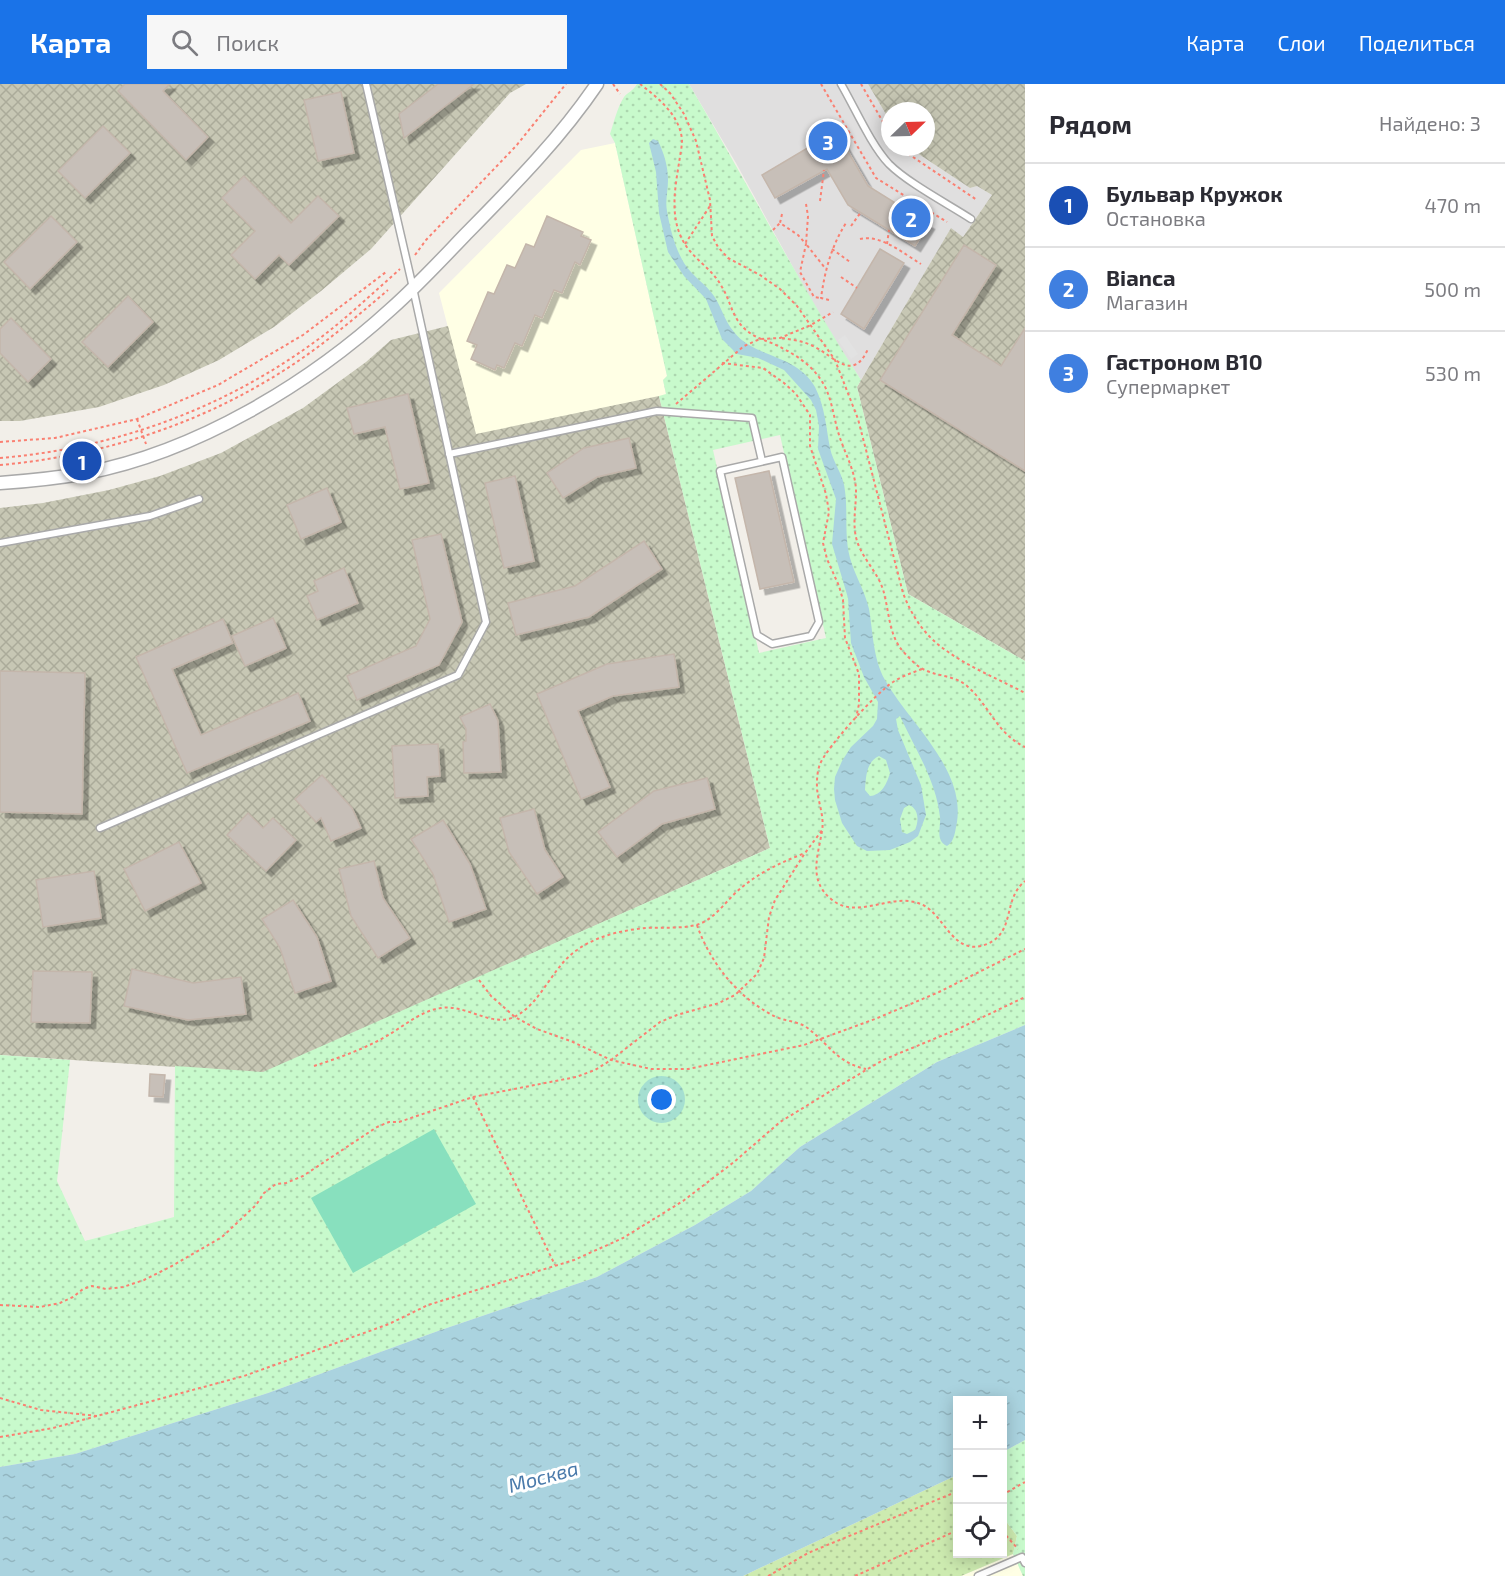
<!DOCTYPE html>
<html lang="ru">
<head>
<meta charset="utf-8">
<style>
	body { margin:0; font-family:"Exo 2",sans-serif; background:#f7f7f7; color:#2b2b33 }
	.controls { position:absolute; right:18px; bottom:18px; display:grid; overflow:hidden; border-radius:0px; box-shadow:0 3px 15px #0003 }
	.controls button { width:54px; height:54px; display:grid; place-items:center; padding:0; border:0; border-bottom:2px solid #e1e1e2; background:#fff; color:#2b2b33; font:30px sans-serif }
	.compass { position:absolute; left:881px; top:18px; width:54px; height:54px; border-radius:50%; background:#fff; box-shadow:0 3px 15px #0003; rotate:67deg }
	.you { position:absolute; left:662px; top:1016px; width:21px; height:21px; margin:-15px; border:4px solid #fff; border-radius:50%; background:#1a73e8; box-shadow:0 0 0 9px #1a73e833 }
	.badge { display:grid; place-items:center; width:39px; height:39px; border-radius:50%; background:#1a73e8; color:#fff; font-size:20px; font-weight:700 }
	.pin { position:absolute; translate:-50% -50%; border:3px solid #fff; box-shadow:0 2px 6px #0006 }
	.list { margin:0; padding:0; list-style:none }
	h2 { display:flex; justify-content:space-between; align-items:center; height:78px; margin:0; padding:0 24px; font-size:26px }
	h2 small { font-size:20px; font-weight:400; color:#7c7c81 }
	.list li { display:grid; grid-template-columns:39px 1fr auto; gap:18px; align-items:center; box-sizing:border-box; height:84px; padding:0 24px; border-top:2px solid #e1e1e2 }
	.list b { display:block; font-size:22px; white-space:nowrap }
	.list p { margin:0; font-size:20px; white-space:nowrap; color:#7c7c81 }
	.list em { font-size:20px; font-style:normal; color:#7c7c81 }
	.icon { flex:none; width:33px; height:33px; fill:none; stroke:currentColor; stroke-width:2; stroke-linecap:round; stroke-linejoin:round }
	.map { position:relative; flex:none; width:1025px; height:1492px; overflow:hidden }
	header { display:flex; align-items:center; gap:36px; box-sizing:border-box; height:84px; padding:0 30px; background:#1a73e8; color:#fff }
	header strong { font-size:28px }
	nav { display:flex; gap:33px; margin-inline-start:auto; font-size:21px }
	.search { width:420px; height:54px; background:#f7f7f7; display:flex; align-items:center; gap:15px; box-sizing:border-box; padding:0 21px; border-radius:0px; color:#7c7c81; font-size:22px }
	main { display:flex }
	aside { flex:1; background:#fff }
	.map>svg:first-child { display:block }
	.residential { fill:#e0dfdf }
	.education { fill:#ffffe5 }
	.construction { fill:url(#construction-cross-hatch) }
	.grass { fill:url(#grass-dots) }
	.park { fill:url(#park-dots); fill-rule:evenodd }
	.pitch { fill:#88e0be }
	.parking { fill:#e2e2e2 }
	.water { fill:url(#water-ripples); fill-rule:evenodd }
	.building { fill:#c7bfb8; stroke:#c4b6ab; stroke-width:1.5; filter:url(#shadow) }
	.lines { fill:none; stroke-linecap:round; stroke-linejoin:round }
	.lane-casing { stroke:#a9a9a9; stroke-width:9 }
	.street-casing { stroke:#a9a9a9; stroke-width:15 }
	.path { stroke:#fa8072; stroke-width:2; stroke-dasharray:3 3; stroke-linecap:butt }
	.lane { stroke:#fff; stroke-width:6 }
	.street { stroke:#fff; stroke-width:12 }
	.labels { text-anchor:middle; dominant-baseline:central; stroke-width:6; stroke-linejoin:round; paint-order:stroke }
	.water-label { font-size:20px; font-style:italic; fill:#4a7aab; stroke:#fff }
</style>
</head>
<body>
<header>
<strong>Карта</strong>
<div class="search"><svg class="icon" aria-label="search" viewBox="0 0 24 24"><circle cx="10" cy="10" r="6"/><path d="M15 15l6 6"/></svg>Поиск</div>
<nav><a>Карта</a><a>Слои</a><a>Поделиться</a></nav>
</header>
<main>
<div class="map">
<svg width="1025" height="1492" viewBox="0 0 1025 1492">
	<defs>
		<pattern id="construction-cross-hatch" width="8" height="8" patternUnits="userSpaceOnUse" patternTransform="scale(1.5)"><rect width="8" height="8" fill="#c7c7b4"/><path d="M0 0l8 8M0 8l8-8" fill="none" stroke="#abab9a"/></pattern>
		<pattern id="grass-dots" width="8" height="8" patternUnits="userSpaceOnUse" patternTransform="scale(1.5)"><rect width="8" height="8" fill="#cdebb0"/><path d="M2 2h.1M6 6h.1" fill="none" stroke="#b0c997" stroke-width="1.8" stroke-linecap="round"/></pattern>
		<pattern id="park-dots" width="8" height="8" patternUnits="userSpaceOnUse" patternTransform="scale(1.5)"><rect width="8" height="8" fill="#c8facc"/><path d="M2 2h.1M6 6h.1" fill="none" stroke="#acd6af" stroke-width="1.8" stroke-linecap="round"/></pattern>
		<pattern id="water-ripples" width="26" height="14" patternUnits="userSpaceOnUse" patternTransform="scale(1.5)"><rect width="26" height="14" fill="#aad3df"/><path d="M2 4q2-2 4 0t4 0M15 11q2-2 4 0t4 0" fill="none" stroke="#92b5bf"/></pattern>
		<filter id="shadow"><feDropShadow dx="5.5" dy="5.5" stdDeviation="0" flood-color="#0004"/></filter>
	</defs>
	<rect width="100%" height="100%" fill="#f2efe9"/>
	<polygon class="residential" points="689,0 868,0 890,37 890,63 908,63 970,104 977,102 992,111 963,153 951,145 861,296 822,236 736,79"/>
	<g class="education">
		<polygon points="615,59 667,292 663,296 666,311 476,351 439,209 581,66"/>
		<polygon points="1013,1470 1023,1492 961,1492"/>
	</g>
	<g class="construction">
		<polygon points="0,0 526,0 510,9 371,165 321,207 274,243 219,276 164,301 99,323 20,337 0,337"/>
		<polygon points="868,0 1025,0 1025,577 908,510 857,303 951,144 963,153 992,111 977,102 970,104 908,63 926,63 926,27 890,27 890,37"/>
		<polygon points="448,242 476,350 659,312 770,764 263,989 0,971 0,424 43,419 109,406 160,392 221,369 303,324 366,278 391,256"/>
	</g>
	<polygon class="grass" points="957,1391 958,1470 1002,1470 1003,1433 1017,1452 1013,1470 961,1492 743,1492"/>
	<g class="park">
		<path d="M637,0H689C747,98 799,200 861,296L857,303L908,510L1025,577V941L937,978L800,1063L751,1107L695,1141L597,1193L438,1247L268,1309L75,1370L0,1383V971L70,976L57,1097L85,1157L174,1133L175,982L263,988L770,764L659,312L666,310L663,296L667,292L615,59L610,50C614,38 617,24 624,13C628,8 632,8 637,0ZM780,351L826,554L759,569L713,366Z"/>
		<polygon points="1025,1356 1025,1492 1023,1492 1013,1470 1017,1452 1003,1433 1003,1368"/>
	</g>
	<polygon class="pitch" points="434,1045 476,1120 353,1189 311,1114"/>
	<polygon class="parking" points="845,251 858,270 851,275 838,256"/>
	<g class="water">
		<path d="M653,55L658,57C664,69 668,82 668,96C668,107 665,117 667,127C670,145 675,164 684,179C692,192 706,200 714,212C722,224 724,236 734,248C754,274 797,270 815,303C825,323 826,343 830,364C833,379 844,391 845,407C848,429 844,452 850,474C855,492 865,507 869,525C873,548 873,575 885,596C909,639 965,684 957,738C955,747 955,757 947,762C935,756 941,744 940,733C936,696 915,665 900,632L896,635L898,646L921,701L926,731L918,752L910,758L890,766L867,767L857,762L842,739L835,716L834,705L835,693L842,677L851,663L873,642L877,635L878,618L864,593L851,559L848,514L832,460L836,415L818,365L819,342L816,326L811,316L784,286L758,274L737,270L722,255L706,215L684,192L668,168L659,129L656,88L649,59ZM879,672L886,676L890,689C887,699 882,711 870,712L865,706C866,693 866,678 879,672ZM909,721C919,725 919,737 915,746L907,750L902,748L900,735L904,724Z"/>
		<polygon points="1025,941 1025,1356 1003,1368 1002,1316 958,1316 957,1391 743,1492 0,1492 0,1383 75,1370 268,1309 438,1247 597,1193 695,1141 751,1107 800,1063 937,978"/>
	</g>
	<g class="building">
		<polygon points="125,0 170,0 163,7 208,53 186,76 118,7"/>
		<polygon points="438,0 474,0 404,54 399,30"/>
		<polygon points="341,8 354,69 318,77 304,16"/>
		<polygon points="103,42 130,69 85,114 58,87"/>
		<polygon points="836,47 868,102 929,140 915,162 848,121 827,85 775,114 762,91"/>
		<polygon points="244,92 291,139 318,112 339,132 289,181 279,171 255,195 231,171 255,147 222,114"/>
		<polygon points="51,132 77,158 30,205 4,178"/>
		<polygon points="547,132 583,148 581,152 591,156 580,181 575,178 562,209 554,206 542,234 535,231 522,262 515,259 504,284 497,281 495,286 471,275 477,261 467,257 488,208 494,210 507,181 515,184 526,160 534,163"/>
		<polygon points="964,161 996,181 952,251 1001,282 1025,244 1025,387 880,296"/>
		<polygon points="880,165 904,179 864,245 841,230"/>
		<polygon points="128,212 153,238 108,283 82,258"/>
		<polygon points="11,234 51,275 28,298 0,269 0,245"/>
		<polygon points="408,310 429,399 400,405 385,343 354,350 347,324"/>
		<polygon points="629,354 636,384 597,393 563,414 547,389 584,364"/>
		<polygon points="769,387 794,498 760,505 735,394"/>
		<polygon points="515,392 534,477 504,484 485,399"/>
		<polygon points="327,404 341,438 301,455 287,421"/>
		<polygon points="441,450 462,538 439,581 357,616 347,592 416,562 430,535 412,456"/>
		<polygon points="644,457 662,485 589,533 516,551 508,519 575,502"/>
		<polygon points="344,484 358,519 317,536 307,512 318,507 314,497"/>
		<polygon points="273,534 286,564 245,582 232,552"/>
		<polygon points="223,535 233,559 172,585 201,651 298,609 310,637 187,689 136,573"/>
		<polygon points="674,570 679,603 613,612 578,627 610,703 581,715 537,610 607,580"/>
		<polygon points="0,587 85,589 82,730 0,728"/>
		<polygon points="490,620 498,637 501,688 464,689 463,658 466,657 466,645 460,633"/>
		<polygon points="438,660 440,692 427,693 428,712 395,714 392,662"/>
		<polygon points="322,691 352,724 361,744 331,757 321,734 316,738 295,715"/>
		<polygon points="707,694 715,725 662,740 617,773 598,748 654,707"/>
		<polygon points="534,725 545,766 563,793 537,810 509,768 500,734"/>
		<polygon points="248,729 263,744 273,734 296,756 266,787 227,751"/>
		<polygon points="443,736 470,780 486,825 449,838 433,790 411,755"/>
		<polygon points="179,758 201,799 145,827 124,785"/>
		<polygon points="374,777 383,814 410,854 378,874 351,832 339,785"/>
		<polygon points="94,787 101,834 43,843 36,796"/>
		<polygon points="293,816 317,853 331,897 295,909 280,864 262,835"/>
		<polygon points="132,885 193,899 241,893 246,930 188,936 124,922"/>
		<polygon points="33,887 92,888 90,939 31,938"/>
		<polygon points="150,990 165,991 163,1013 149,1012"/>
	</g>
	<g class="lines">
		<g class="lane-casing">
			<g id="lane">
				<path d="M841,0C855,24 871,61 889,80C908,99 948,120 971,135"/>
				<polyline points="449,370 657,327 752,334 762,377"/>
				<polygon points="782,373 819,538 811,552 772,560 757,551 720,387"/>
				<polyline points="0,459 150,432 199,415"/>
				<polyline points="100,744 458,591 486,538 413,204 366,0"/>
				<polyline points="978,1492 1022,1473 1025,1479"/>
			</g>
		</g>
		<g class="street-casing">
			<path id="street" d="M0,399C29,397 58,394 86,389C196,368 309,300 391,225C417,202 441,176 465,151C512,103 559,56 597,0"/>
		</g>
		<g class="path">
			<polyline points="613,0 620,10"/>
			<path d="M640,0C658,14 680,31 682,56C682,63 680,72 679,79C675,104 670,131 682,155C691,174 712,184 722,203C731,218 732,234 746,246C754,253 764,256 774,260C791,268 810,279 821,296C832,312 833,332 839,351C845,370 856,388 856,408C856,424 852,441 857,457C863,476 879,489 884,509C889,528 889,549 901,565C907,572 917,583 925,586C939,593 954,591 967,602C990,622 996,649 1025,663"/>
			<path d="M660,0L670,9L684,30L696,57L710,116L712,152L718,163L728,174L760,191L780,205L797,222L835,276L858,335L903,509C908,522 914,534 923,545C945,574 993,592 1025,609"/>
			<polyline points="821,0 876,94 947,138"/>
			<polyline points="861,0 890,50"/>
			<polyline points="898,63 977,116"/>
			<polyline points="820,117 824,86"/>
			<polyline points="806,120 808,132 806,160 825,184"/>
			<polyline points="782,130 780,139 798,151 806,160 800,188 814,213 821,214"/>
			<polyline points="851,142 861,128"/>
			<polyline points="773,146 780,139"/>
			<path d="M860,155C881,150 904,170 921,180"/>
			<polyline points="685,160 710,122"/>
			<polyline points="887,160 889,146"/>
			<polyline points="832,165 850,178"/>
			<polyline points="415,171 426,156 516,62 566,0"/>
			<polyline points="841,193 857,204"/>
			<path d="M829,216L821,214C825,186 831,163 846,139"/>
			<path d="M782,254C793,256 804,257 815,263C836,274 853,298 868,265"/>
			<polyline points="722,279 763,284 784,299 796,310 810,331 810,362 826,410 829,428 823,459 827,475 839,502 843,516 845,554 859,590 859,620 856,634"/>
			<polyline points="676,320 744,262 760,255 780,254 811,241 833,228"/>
			<polyline points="137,335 146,360"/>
			<polyline points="0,358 55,354 137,335 218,301 303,251 386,188"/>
			<path d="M0,374C118,364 229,323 324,251C350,231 375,207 400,185"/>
			<path d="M0,381C101,372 198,341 283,287C321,263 355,234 388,206"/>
			<path d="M922,585C912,589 902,592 893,598C877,608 827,663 820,680C818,685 817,692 817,698C816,715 825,730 822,747C818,772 808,796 831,815C858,838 892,806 923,821C945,832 954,874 987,860C1016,848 1002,816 1025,797"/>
			<path d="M697,841C710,879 739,915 776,933C788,938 800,937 810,946C830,962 838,979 866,985"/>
			<polyline points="479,896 491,912 515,933 537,945 573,958 611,976 651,985 688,985 804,961 875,935 939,908 1025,865"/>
			<path d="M314,982C338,974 362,966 385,953C403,943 420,927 441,924C467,920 493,945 516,932C542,918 552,883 577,866C596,852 623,846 646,844C663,843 679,845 696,841C715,836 726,816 741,804C760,788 782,778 805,769"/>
			<polyline points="473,1013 555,1181"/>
			<polyline points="0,1221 40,1223 60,1219 73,1213 83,1205 92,1202 106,1205 123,1203 144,1196 172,1182 222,1153 256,1121 264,1109 276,1100 286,1099 303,1092 377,1043 389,1038 399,1038 473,1013 576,993 595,986 611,976 660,938 677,931 719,919 735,911 757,890 764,874 769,833 775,816 805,769 823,745"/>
			<polyline points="0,1314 41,1326 97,1332"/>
			<polyline points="0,1353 53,1344 244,1292 389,1240 428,1221 574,1176 623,1154 683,1117 734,1078 780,1038 834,1005 883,976 958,945 1025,913"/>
			<polyline points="1002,1411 1025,1398"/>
			<polyline points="1002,1447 1018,1465"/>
			<polyline points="768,1492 808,1469 951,1410"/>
			<polyline points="855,1492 958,1446"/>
		</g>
		<use href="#lane" class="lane"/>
		<use href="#street" class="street"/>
	</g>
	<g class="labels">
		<g class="water-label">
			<text transform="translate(543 1392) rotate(-15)">Москва</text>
		</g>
	</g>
</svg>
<div class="controls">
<button>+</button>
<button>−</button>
<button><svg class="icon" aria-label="locate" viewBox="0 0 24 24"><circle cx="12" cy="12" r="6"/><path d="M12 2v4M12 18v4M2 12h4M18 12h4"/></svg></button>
</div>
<svg class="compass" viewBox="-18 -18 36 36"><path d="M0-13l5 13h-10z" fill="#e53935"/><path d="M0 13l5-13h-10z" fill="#7c7c81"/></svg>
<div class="you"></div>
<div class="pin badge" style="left:82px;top:377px;background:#1a4fb4">1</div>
<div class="pin badge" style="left:911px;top:134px;background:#3f7fe0">2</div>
<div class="pin badge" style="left:828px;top:57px;background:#3f7fe0">3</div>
</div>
<aside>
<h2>Рядом<small>Найдено: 3</small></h2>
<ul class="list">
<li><span class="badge" style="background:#1a4fb4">1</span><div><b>Бульвар Кружок</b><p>Остановка</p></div><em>470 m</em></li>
<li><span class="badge" style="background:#3f7fe0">2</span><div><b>Bianca</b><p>Магазин</p></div><em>500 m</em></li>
<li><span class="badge" style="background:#3f7fe0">3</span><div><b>Гастроном B10</b><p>Супермаркет</p></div><em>530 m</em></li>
</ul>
</aside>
</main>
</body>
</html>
